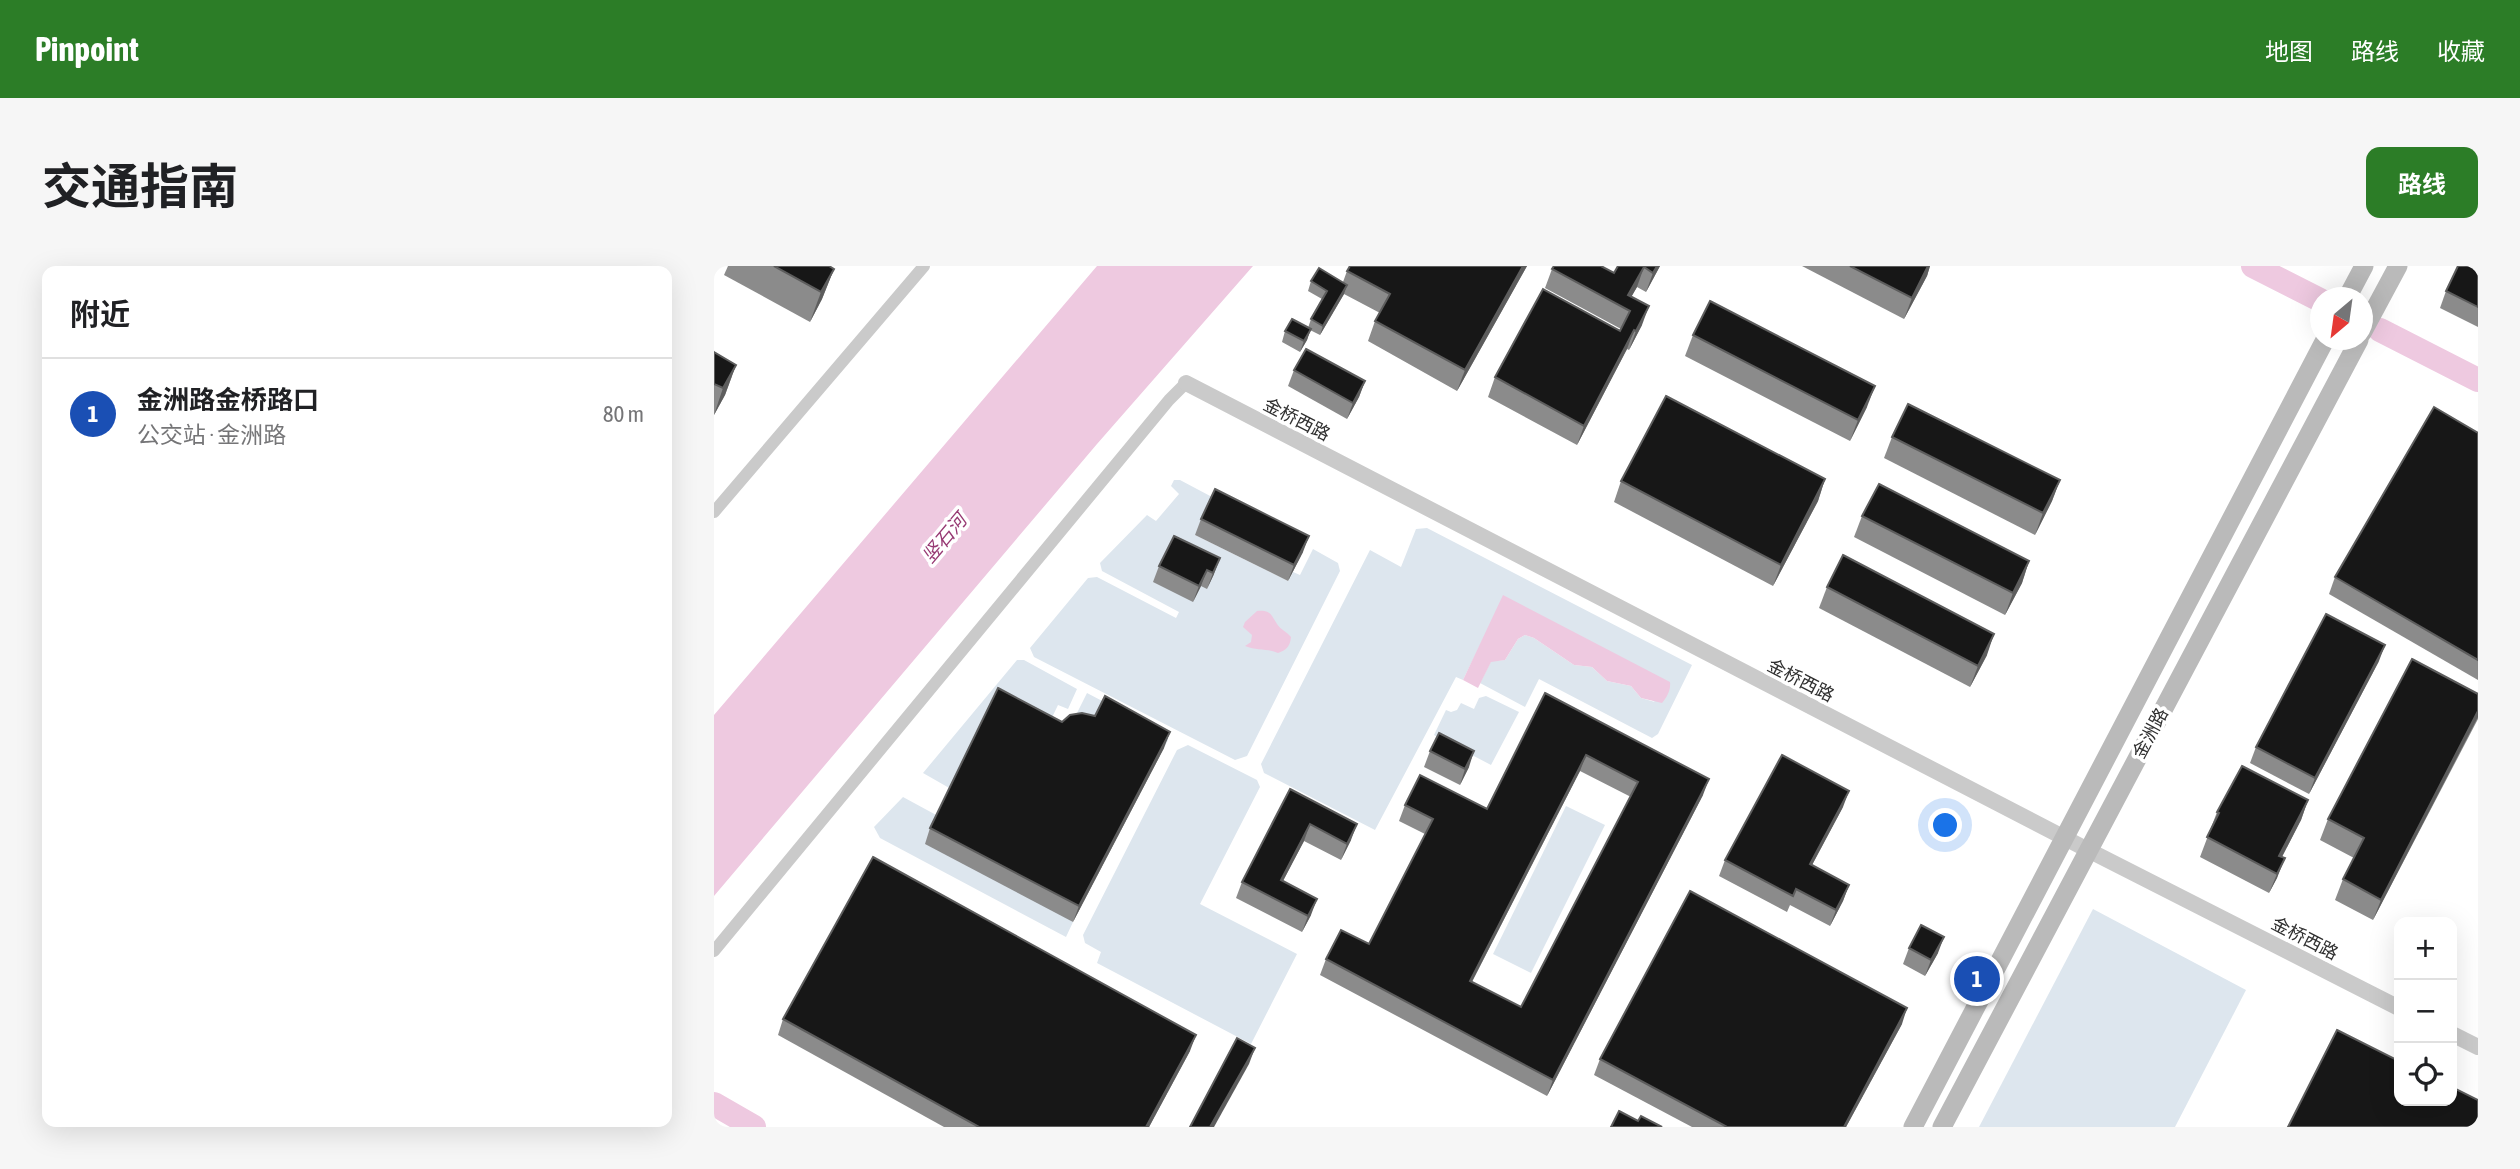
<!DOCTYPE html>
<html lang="zh">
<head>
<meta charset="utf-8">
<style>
	body { margin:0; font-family:"Asap Condensed","Noto Sans SC",sans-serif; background:#f6f6f6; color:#202124 }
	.controls { position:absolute; right:21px; bottom:21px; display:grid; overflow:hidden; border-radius:14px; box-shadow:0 7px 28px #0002 }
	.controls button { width:63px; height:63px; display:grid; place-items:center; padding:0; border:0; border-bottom:2px solid #e0e0e0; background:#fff; color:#202124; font:35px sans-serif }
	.compass { position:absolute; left:1596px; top:21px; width:63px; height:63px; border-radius:50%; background:#fff; box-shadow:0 7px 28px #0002; rotate:209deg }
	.you { position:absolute; left:1232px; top:560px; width:24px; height:24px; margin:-18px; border:5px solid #fff; border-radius:50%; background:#1a73e8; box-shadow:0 0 0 10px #1a73e833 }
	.badge { display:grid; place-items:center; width:46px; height:46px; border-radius:50%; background:#2c7d27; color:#fff; font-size:23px; font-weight:700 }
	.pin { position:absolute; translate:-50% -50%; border:4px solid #fff; box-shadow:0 2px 7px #0006 }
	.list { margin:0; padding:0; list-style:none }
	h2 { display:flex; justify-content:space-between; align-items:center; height:91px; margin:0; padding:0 28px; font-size:30px }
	h2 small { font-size:23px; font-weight:400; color:#757577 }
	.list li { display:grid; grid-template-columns:46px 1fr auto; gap:21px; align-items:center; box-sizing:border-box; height:112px; padding:0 28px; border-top:2px solid #e0e0e0 }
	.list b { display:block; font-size:26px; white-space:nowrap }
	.list p { margin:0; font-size:23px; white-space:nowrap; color:#757577 }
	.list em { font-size:23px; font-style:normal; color:#757577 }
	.icon { flex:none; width:38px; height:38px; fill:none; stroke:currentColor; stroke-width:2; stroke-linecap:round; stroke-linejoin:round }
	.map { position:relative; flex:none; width:1764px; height:861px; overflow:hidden; border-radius:14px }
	header { display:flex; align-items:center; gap:42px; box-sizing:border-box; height:98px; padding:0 35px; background:#2c7d27; color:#fff }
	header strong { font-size:33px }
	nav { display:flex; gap:38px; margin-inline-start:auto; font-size:24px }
	.intro { display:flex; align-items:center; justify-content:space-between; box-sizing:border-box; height:168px; padding:0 42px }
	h1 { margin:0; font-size:49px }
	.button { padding:18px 32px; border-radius:14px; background:#2c7d27; color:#fff; font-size:24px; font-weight:700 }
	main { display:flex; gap:42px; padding:0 42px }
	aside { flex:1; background:#fff; border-radius:14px; box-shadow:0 7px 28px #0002 }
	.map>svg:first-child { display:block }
	.green { fill:#dde6ee }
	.water { fill:#eec9e0 }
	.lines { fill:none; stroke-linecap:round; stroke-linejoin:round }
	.river { stroke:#eec9e0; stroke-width:24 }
	.minor { stroke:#cacaca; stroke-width:12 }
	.tertiary { stroke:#cacaca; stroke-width:16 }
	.secondary { stroke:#bababa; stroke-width:19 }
	.wall { fill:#8b8b8b; fill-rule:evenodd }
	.shaded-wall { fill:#5d5d5d }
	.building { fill:#171717; stroke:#5d5d5d; stroke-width:2; fill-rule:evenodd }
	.labels { text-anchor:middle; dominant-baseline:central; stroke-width:7; stroke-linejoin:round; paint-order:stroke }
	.street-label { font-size:18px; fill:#303030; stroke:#fff }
	.water-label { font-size:19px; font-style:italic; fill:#973973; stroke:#fff }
</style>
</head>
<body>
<header>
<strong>Pinpoint</strong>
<nav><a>地图</a><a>路线</a><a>收藏</a></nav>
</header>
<div class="intro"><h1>交通指南</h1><a class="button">路线</a></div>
<main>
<aside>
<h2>附近<small></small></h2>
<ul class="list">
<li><span class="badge" style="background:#1a4fb4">1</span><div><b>金洲路金桥路口</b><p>公交站 · 金洲路</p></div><em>80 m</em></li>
</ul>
</aside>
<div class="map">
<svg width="1764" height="861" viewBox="0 0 1764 861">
	<rect width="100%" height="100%" fill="#fff"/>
	<g class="green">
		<polygon points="460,214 466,214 532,249 481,269 574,315 579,306 586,309 599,283 624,297 626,305 533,490 521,494 320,391 316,382 374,312 383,311 462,352 465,346 388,305 386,297 433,249 442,255 465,228 457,220"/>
		<polygon points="713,262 978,399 944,468 938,472 825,413 811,441 766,417 777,395 791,394 804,373 811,369 820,372 860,399 878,401 893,415 917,420 927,432 941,436 790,330 749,414 742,411 661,564 550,507 547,498 656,284 687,301 702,263"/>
		<polygon points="303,394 310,394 363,423 354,443 344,439 331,466 237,523 209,507"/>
		<polygon points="373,427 453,469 454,474 450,482 386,447 380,456 363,447"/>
		<polygon points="772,430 805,446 777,499 720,469 732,444 737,446 743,444 747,437 760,443 765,432"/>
		<polygon points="474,479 543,514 546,521 486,638 583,688 537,778 383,697 387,686 371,677 369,669 463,484"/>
		<polygon points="189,531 224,550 359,656 352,671 166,572 160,561"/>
		<polygon points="852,540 891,559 817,707 779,688"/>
		<polygon points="1379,643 1532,724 1461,861 1265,861"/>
	</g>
	<g class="water">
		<polygon points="383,0 539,0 383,178 0,630 0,449"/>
		<path d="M789,329L956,416C957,424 953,431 948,437L927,432L917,420L893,415L878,401L860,399L820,372L811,369L804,373L791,394L777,396L764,422L749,414Z"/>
		<path d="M543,345C556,344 557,348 563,358C566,363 573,366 577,371C576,380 573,384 564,387C552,382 543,385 531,380L537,376L538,369L529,361L531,356Z"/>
	</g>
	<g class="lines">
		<g class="river">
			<polyline points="1539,0 1606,34"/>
			<polyline points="1666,64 1764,114"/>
			<polyline points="0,838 40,861"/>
		</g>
		<g class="minor">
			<polyline points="0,246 210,0"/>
			<polyline points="0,685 455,134 472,117"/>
		</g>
		<g class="tertiary">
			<polyline points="472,117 1374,584 1685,742"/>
			<polyline points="1738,768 1764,781"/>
		</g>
		<g class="secondary">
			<polyline points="1633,32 1650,0"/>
			<polyline points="1648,67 1684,0"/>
			<polyline points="1199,861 1611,74"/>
			<polyline points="1228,861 1645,74"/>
		</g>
	</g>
	<g class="wall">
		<polygon points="14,0 115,0 120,3 108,33 96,56 10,9"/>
		<polygon points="813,0 743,125 654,75 661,55 666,47 630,28 606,69 596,64 593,74 586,86 568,76 571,65 594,62 597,53 608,33 594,25 597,15 629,16 633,5"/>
		<polygon points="904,0 946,0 932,26 923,21 917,31 928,59 915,84 913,83 863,179 774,131 781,111 906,65 907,63 831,22 838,3 900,7"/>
		<polygon points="1088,0 1216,0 1213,10 1190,53"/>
		<polygon points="1764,2 1764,61 1726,42 1732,25"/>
		<polygon points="979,69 1153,141 1136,175 971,90"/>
		<polygon points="0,86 22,99 11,129 0,149"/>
		<polygon points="580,104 651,115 645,131 633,153 574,120"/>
		<polygon points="1764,167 1764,414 1615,328 1621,311"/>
		<polygon points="1178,171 1346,214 1338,235 1321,269 1170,192"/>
		<polygon points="1111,213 1104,235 1059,320 900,236 907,215"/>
		<polygon points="1148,250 1315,295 1308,317 1291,349 1140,271"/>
		<polygon points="487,253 589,286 574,315 481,269"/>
		<polygon points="460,270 500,308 493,323 487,320 479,336 439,316 445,300"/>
		<polygon points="1113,321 1273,389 1256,421 1105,342"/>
		<polygon points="1665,395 1595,528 1536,497 1542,481"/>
		<path d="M831,427L989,529L833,830L606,709L612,693L655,678L711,568L685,555L691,539L773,543ZM866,505L917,531L807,741L758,716Z"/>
		<polygon points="1764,428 1764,453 1659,654 1621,634 1629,613 1640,592 1606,574 1614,553"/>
		<polygon points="348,456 450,482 359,656 211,578 216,562"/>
		<polygon points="716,485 755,501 746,519 710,501"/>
		<polygon points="576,523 637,574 627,594 590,575 569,615 597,649 588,666 522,632 528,616"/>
		<polygon points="1594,534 1587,554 1568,591 1563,612 1555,627 1486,591 1503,546"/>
		<polygon points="1129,541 1098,599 1135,619 1129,635 1116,660 1076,639 1073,646 1005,610 1011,594"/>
		<polygon points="1195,682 1224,687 1211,710 1189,698"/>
		<polygon points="69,753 476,785 435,861 230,861 64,769"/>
		<polygon points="1188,758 1132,861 978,861 880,809 886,793"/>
	</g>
	<g class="shaded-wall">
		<polygon points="809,0 813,0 743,125 751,104"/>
		<polygon points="943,0 946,0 932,26 939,7"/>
		<polygon points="1214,0 1216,0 1213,10 1190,53 1198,32"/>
		<polygon points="930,1 923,21 911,42 914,29"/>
		<polygon points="120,3 108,33 96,56 107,26"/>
		<polygon points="633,19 630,28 606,69 609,60"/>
		<polygon points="935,40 928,59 915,84 922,65"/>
		<polygon points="597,63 593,74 586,86 590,75"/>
		<polygon points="920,64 913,83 863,179 870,160"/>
		<polygon points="22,99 11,129 0,149 9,122"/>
		<polygon points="651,115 645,131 633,153 639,137"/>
		<polygon points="1161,120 1153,141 1136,175 1144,154"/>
		<polygon points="1111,213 1104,235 1059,320 1067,299"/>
		<polygon points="1346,214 1338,235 1321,269 1329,247"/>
		<polygon points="595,270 589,286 574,315 580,299"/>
		<polygon points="506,292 500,308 493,323 499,307"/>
		<polygon points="1315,295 1308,317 1291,349 1299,327"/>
		<polygon points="493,304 487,320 479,336 485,320"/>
		<polygon points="1280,368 1273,389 1256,421 1264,400"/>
		<polygon points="1671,379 1665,395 1595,528 1601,512"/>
		<polygon points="1764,445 1764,451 1659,654 1667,634"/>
		<polygon points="456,466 450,482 359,656 365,640"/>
		<polygon points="760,485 755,501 746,519 751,503"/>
		<polygon points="872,489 866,505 750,731 756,715"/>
		<polygon points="995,513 989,529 833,830 839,814"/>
		<polygon points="1135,525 1129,541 1090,614 1096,598"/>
		<polygon points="1594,534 1587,554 1560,606 1565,590"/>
		<polygon points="596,558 590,575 561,630 567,614"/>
		<polygon points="643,558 637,574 627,594 633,578"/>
		<polygon points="1571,592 1563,612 1555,627 1563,608"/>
		<polygon points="1135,619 1129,635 1116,660 1122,644"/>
		<polygon points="603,633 597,649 588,666 594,650"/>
		<polygon points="1230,671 1224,687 1211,710 1217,694"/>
		<polygon points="1193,742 1188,758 1132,861 1130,861"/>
		<polygon points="482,769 476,785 435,861 432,861"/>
		<polygon points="541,782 535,798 500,861 496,861"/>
	</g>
	<g class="building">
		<polygon points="60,0 115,0 120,3 107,26"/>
		<polygon points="636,0 809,0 751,104 661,55 676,28 633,5"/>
		<polygon points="840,0 887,0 900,7 904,0 943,0 939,7 930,1 914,29 935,40 922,65 920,64 870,160 781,111 829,23 906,65 916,45 838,3"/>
		<polygon points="1136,0 1214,0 1198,32"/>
		<polygon points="1744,0 1759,0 1764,2 1764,41 1732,25"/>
		<polygon points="605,2 633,19 609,60 597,53 613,25 597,15"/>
		<polygon points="996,35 1161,120 1144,154 979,69"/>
		<polygon points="578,53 597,63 590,75 571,65"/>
		<polygon points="592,83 651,115 639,137 580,104"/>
		<polygon points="0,86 22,99 9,122 0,118"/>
		<polygon points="952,130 1111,213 1067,299 907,215"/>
		<polygon points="1194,138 1346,214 1329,247 1178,171"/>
		<polygon points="1720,141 1764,167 1764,394 1621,311"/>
		<polygon points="1165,218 1315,295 1299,327 1148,250"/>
		<polygon points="501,223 595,270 580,299 487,253"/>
		<polygon points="460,270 506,292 499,307 493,304 485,320 445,300"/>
		<polygon points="1129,289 1280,368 1264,400 1113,321"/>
		<polygon points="1612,348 1671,379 1601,512 1542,481"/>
		<polygon points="1698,393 1764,428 1764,445 1667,634 1629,613 1650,572 1614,553"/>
		<polygon points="284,422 348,456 356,449 368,447 381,450 391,430 456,466 365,640 216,562"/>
		<path d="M831,427L995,513L839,814L612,693L627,664L655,678L719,553L691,539L706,509L773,543ZM872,489L924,516L807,741L756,715Z"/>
		<polygon points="725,467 760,485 751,503 716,485"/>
		<polygon points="1068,489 1135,525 1096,598 1135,619 1122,644 1082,623 1079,630 1011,594"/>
		<polygon points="1528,500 1594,534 1565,590 1571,592 1563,608 1493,571 1505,547 1503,546"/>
		<polygon points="576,523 643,558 633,578 596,558 567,614 603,633 594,650 528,616"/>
		<polygon points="159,591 482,769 432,861 265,861 69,753"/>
		<polygon points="976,625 1193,742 1130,861 1013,861 886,793"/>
		<polygon points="1207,659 1230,671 1217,694 1195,682"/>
		<polygon points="1623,764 1685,795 1685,835 1738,835 1738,821 1764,834 1764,861 1574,861"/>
		<polygon points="523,772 541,782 496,861 476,861"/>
		<polygon points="905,845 924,855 927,850 948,861 897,861"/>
	</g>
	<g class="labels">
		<g class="street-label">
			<text transform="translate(583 153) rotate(27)">金桥西路</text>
			<text transform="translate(1087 414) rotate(27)">金桥西路</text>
			<text transform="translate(1436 467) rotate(-62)">金洲路</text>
			<text transform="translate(1591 672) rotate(27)">金桥西路</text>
		</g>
		<g class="water-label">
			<text transform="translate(230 272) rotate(-50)">竖石河</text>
		</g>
	</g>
</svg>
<div class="controls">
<button>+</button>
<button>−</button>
<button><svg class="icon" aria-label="locate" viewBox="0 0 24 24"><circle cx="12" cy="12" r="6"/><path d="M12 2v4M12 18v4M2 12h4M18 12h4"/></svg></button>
</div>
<svg class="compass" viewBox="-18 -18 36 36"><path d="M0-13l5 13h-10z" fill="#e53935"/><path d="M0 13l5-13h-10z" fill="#757577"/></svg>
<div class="you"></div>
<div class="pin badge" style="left:1263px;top:713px;background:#1a4fb4">1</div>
</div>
</main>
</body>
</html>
